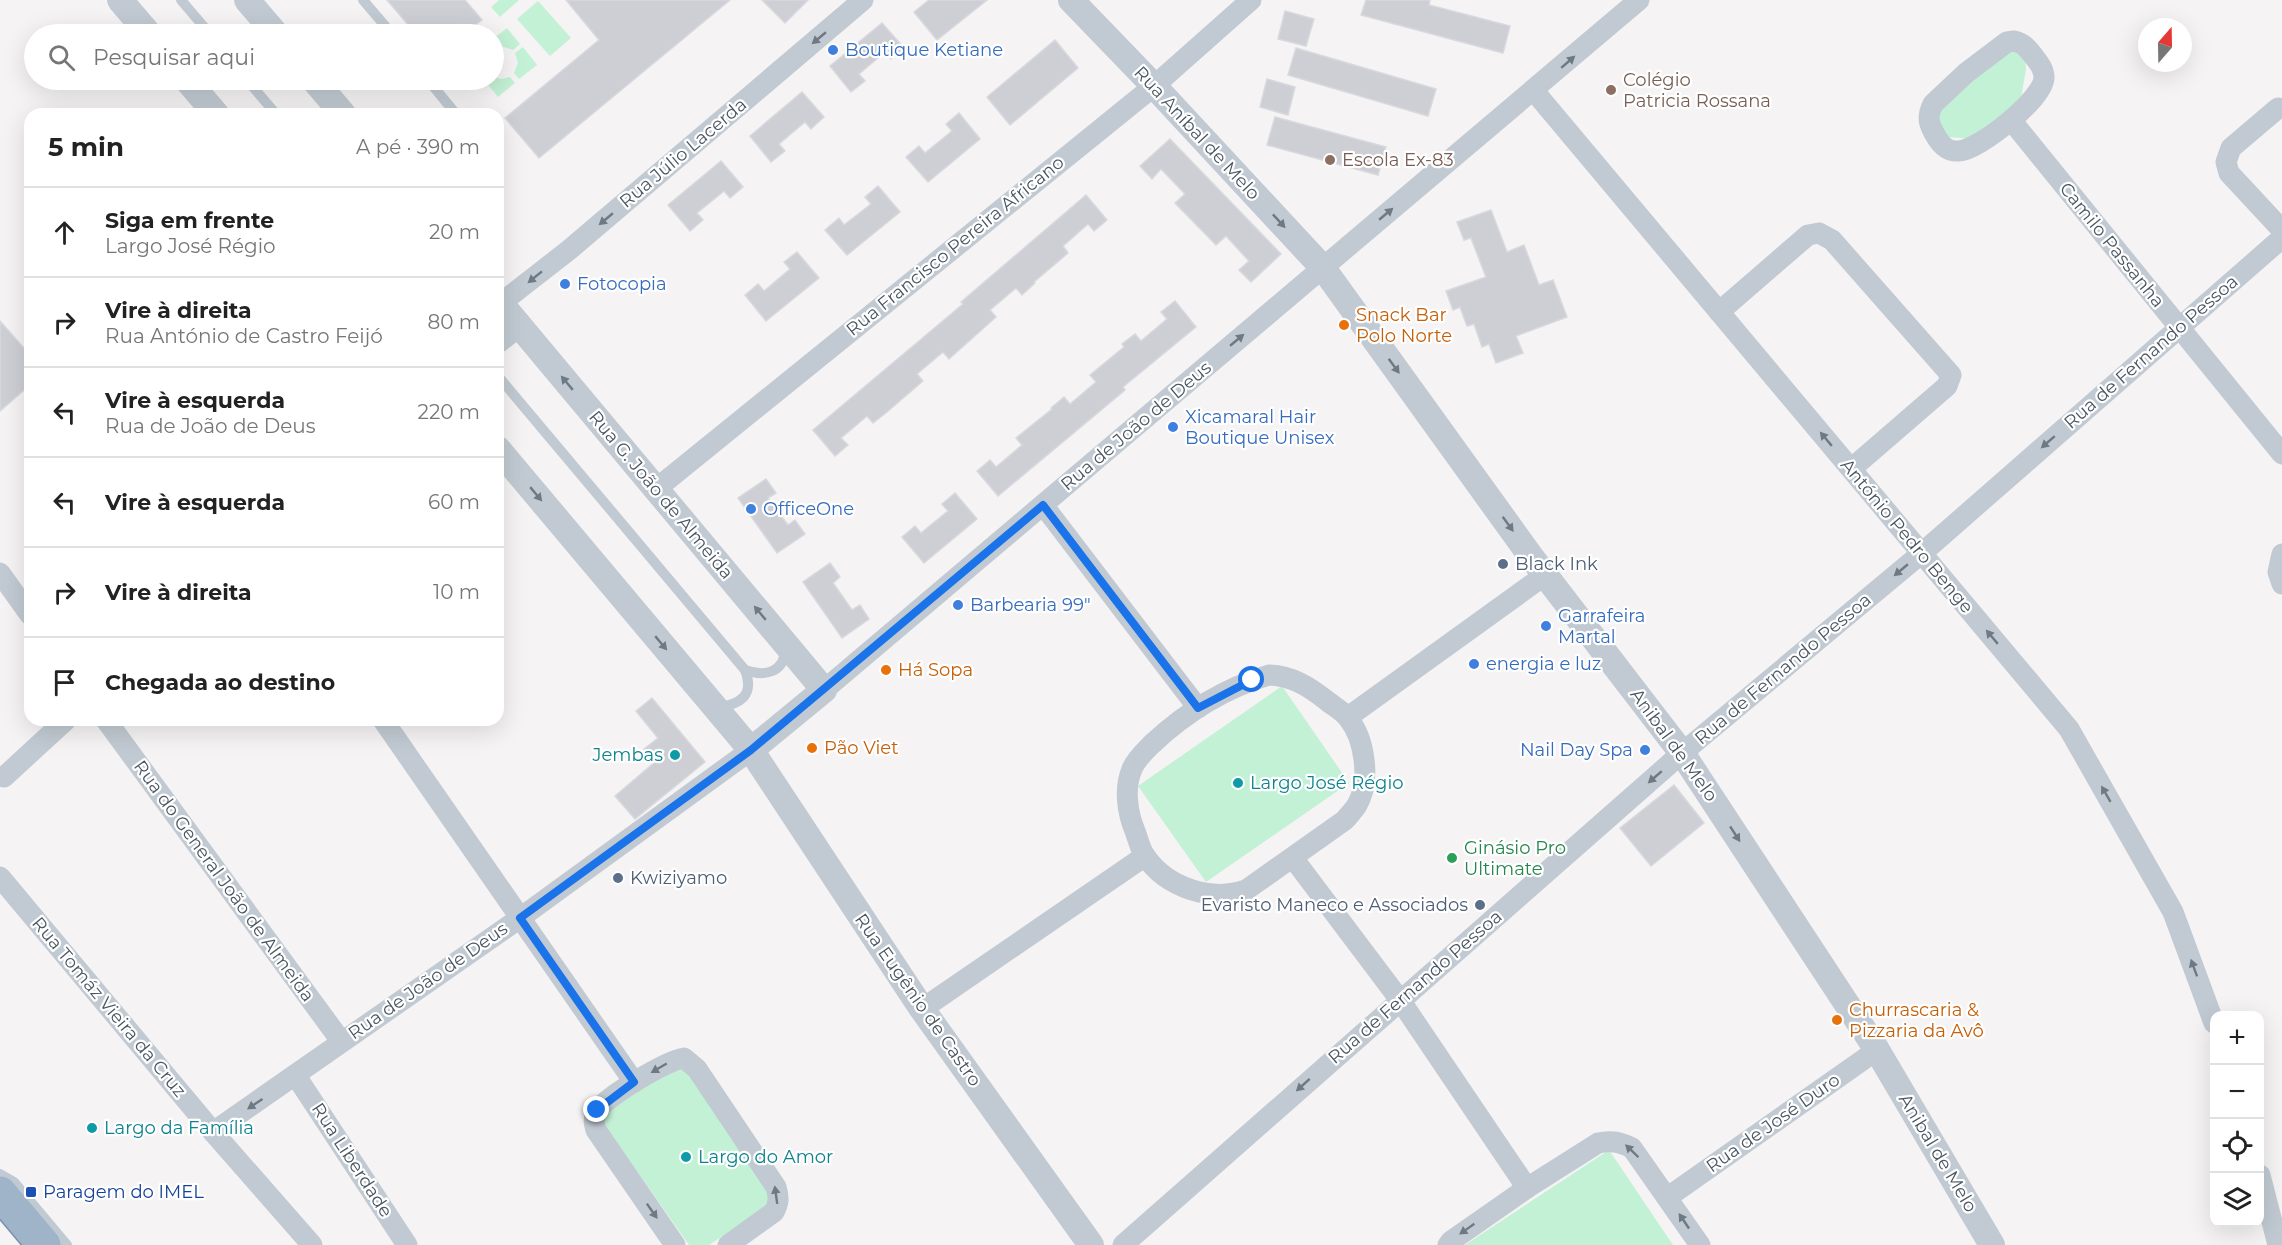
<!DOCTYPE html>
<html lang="pt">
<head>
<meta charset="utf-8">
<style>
	body { margin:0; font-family:Montserrat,sans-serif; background:#f2f2f2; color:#222 }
	.controls { position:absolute; right:18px; bottom:18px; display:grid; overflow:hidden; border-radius:12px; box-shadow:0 6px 24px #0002 }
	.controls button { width:54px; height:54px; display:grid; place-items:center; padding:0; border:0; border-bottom:2px solid #e0e0e0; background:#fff; color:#222; font:30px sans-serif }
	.compass { position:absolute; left:2138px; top:18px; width:54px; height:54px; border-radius:50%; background:#fff; box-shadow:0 6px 24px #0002; rotate:20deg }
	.stop { position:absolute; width:18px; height:18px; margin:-14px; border:4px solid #1a73e8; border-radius:50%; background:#fff }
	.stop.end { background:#1a73e8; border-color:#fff; box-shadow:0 2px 6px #0008 }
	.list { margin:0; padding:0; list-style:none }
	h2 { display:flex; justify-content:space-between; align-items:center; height:78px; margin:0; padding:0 24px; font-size:26px }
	h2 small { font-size:20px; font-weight:400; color:#767676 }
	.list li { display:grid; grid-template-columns:39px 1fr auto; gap:18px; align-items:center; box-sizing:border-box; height:90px; padding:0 24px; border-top:2px solid #e0e0e0 }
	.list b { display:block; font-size:22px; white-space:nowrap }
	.list p { margin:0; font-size:20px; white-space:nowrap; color:#767676 }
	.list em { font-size:20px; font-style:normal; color:#767676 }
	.icon { flex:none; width:33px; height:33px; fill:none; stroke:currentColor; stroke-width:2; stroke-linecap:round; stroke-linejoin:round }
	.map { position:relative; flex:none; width:2282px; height:1245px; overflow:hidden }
	.search { position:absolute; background:#fff; box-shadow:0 6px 24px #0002; left:24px; top:24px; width:480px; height:66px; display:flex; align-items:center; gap:15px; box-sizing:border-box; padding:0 21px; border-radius:33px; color:#767676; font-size:22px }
	.panel { position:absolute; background:#fff; box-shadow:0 6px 24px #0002; left:24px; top:108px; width:480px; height:618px; border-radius:18px }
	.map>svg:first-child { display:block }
	.green { fill:#c3f1d5 }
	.building { fill:#cdcfd5; stroke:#d7d9de; stroke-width:1.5 }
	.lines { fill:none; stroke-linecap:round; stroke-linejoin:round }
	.trunk-casing { stroke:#7690ad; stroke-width:36 }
	.service { stroke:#c1cad2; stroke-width:10 }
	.minor { stroke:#c1cad2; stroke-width:21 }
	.tertiary { stroke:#c1cad2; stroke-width:26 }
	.trunk { stroke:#9fb4c9; stroke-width:33 }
	.oneway { fill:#6e7983 }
	.route { stroke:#1a73e8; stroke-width:8 }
	.shop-dot { fill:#3f7fe0; stroke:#fff; stroke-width:2 }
	.education-dot { fill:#8d6e63; stroke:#fff; stroke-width:2 }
	.food-dot { fill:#e8710a; stroke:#fff; stroke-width:2 }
	.service-dot { fill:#5c6f8a; stroke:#fff; stroke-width:2 }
	.culture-dot { fill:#0f9aa8; stroke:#fff; stroke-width:2 }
	.leisure-dot { fill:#2e9e5b; stroke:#fff; stroke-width:2 }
	.transit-dot { fill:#1a4fb4; stroke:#fff; stroke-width:2 }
	.labels { text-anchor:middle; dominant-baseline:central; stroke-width:4.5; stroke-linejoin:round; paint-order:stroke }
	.shop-label { font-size:18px; fill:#366cbe; stroke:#fff; text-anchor:start }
	.education-label { font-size:18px; fill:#785e54; stroke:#fff; text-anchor:start }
	.street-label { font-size:18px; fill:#4a5661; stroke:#fff }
	.food-label { font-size:18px; fill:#c56008; stroke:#fff; text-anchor:start }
	.service-label { font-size:18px; fill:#4e5e75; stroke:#fff; text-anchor:start }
	.culture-label { font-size:18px; fill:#0d838f; stroke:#fff; text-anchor:start }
	.leisure-label { font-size:18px; fill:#27864d; stroke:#fff; text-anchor:start }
	.transit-label { font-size:18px; fill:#164399; stroke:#fff; text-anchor:start }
</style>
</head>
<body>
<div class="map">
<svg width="2282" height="1245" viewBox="0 0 2282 1245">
	<rect width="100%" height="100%" fill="#f5f3f3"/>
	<g class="green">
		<polygon points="499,0 519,0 500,17 491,7"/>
		<polygon points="538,1 571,38 550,56 517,19"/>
		<polygon points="507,28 520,44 513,50 501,46 494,48 494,38"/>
		<polygon points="523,47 537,65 519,79 514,73 518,63 515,53"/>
		<path d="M2013,50L2025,58L2026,69L2021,98L1974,139L1948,137C1937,122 1936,115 1944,97Z"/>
		<polygon points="494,77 501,79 510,77 515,83 498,97 484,80 494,80"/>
		<polygon points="1282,686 1349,783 1206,882 1138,786"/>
		<polygon points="683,1060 776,1200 709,1245 689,1245 599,1117"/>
		<polygon points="1609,1150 1673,1245 1465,1245"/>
	</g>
	<g class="building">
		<polygon points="387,0 465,0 482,20 464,34 416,34"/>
		<polygon points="566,0 730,0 539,158 505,118 599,40"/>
		<polygon points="762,0 808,0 785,23"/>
		<polygon points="929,0 987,0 937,40 914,12"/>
		<polygon points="1366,0 1430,0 1429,5 1510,26 1503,53 1361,15"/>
		<polygon points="1285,11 1314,19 1306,46 1278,39"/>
		<polygon points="882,23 904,48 891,59 885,52 859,74 865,81 851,92 830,66"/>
		<polygon points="1055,40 1078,68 1010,125 987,97"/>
		<polygon points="1296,48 1436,89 1428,116 1288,75"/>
		<polygon points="1267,79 1295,87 1288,115 1260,107"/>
		<polygon points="802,92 824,117 811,129 805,122 779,144 785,151 771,162 750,136"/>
		<polygon points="959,113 980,139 928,182 906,157 919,146 925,153 952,131 946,124"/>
		<polygon points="1275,117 1386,147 1378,175 1267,145"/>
		<polygon points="1170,139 1281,254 1251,282 1239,270 1249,261 1226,236 1216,245 1175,203 1185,194 1161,169 1152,179 1140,166"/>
		<polygon points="721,161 743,187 730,198 724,191 697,213 703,220 690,231 668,205"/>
		<polygon points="878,186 900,212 847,255 825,230 839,218 844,225 871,204 865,197"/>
		<polygon points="1086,195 1107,220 1094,231 1088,224 1063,246 1068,253 1034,282 1035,283 1022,295 1016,288 990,310 996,317 949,359 943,352 917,374 923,381 887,412 873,423 867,416 841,438 848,445 835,456 813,430 963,304 961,302"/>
		<polygon points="1491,210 1507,252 1524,245 1539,285 1553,280 1567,317 1516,336 1523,353 1496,363 1489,344 1482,347 1474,324 1467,326 1460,307 1453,310 1446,291 1486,277 1471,238 1464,240 1457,222"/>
		<polygon points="797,252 819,278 766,321 745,295 758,284 764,291 790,269 784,262"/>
		<polygon points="1175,301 1196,327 1123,387 1125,390 998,496 977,471 990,460 996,467 1022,445 1016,438 1052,409 1051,408 1064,397 1070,404 1096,382 1090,375 1124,347 1122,344 1135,334 1141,341 1167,319 1161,312"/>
		<polygon points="0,321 30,355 30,385 0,411"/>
		<polygon points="766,479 776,493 768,498 778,512 788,525 795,520 805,534 777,553 738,498"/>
		<polygon points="955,493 977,519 924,563 902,537 915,526 921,533 948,511 942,504"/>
		<polygon points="830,563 840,577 833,583 843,597 852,610 860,605 869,619 842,638 803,582"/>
		<polygon points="652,698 705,762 635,819 615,796 655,762 644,749 658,738 636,711"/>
		<polygon points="1674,785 1704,823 1651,866 1620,828"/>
	</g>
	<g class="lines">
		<g class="trunk-casing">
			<polyline id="trunk" points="0,1193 44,1245"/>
		</g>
		<g class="service">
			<polyline points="181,0 210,34"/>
			<polyline points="363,0 392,34"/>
			<polyline points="247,80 276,114"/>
			<polyline points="428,80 456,114"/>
			<path d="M498,376L745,670C755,696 740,704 717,708"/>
			<path d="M745,670C765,677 784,673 786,648"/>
			<polyline points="0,1174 14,1182 67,1245"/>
		</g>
		<g class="minor">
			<path d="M2014,41C2023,43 2026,47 2032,54C2038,62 2044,68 2044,78C2043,99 1979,150 1959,151C1948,152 1942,146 1937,138C1929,125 1926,118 1933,104L1966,73L2007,42Z"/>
			<polyline points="1534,91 2069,729 2173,912 2214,1023"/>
			<polyline points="2278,108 2231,148 2226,162 2229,173 2282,230"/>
			<polyline points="2011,120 2282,454"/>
			<polyline points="501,303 569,250 863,0"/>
			<polyline points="1719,312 1808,235 1819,233 1832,240 1951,375 1947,386 1851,469"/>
			<polyline points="656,489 1154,86 1251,0"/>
			<polyline points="1043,505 1198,708"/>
			<polyline points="2282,554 2278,572 2282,584"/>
			<polyline points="0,573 30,615"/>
			<path d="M1269,675C1292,676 1308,686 1326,700C1333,706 1343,711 1348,718C1365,739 1371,781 1357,805C1354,810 1349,815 1345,820L1246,890C1211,902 1167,888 1145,856C1140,849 1138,839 1135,831C1127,812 1124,788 1132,769C1136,759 1145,751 1152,744C1185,713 1225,688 1269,675Z"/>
			<polyline points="824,690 1639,0"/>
			<polyline points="1348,717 1545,575"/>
			<polyline points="106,720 341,1041"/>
			<polyline points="383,720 634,1082"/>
			<polyline points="4,777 66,720"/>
			<polyline points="1293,858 1400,1000 1527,1188"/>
			<polyline points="0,877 213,1132 312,1245"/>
			<polyline points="922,1009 1145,856"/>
			<polyline points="296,1076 407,1245"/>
			<polyline points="213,1132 520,918 751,750"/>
			<polyline points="2260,1175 2278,1245"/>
			<polyline points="1668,1197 1877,1050"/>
			<path d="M675,1245L596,1130C594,1123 593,1119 596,1112C605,1097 666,1061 684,1058L697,1069L776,1187C779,1197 779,1203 774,1212L728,1245"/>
			<polyline points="1123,1245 1682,753 1922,553 2282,238"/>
			<path d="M1448,1245L1451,1241L1527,1188L1598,1143C1612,1140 1620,1142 1632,1148L1700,1245"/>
		</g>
		<g class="tertiary">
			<polyline points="120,0 149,34"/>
			<polyline points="247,0 276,34"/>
			<polyline points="1071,0 1154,86 1323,268 1532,558 1682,753 1877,1050 1992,1245"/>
			<polyline points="187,80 216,114"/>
			<polyline points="314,80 343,114"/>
			<polyline points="498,300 824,690 751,750"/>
			<polyline points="498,340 518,324"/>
			<polyline points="498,449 751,750 922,1009 1091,1245"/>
		</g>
		<use href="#trunk" class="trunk"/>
	</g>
	<defs><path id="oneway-solid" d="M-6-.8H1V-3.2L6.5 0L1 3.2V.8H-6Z" transform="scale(1.5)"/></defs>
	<g class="oneway">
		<use href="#oneway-solid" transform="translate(819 38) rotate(140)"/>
		<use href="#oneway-solid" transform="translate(1568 62) rotate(-41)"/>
		<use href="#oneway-solid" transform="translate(1386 214) rotate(-40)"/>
		<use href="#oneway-solid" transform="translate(606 219) rotate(140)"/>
		<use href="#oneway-solid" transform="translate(1279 221) rotate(47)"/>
		<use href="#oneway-solid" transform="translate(535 277) rotate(141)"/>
		<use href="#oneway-solid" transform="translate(1237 340) rotate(-40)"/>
		<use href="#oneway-solid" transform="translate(1394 366) rotate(54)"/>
		<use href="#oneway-solid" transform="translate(567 383) rotate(-130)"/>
		<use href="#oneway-solid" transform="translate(1826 439) rotate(-130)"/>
		<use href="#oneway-solid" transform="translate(2048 442) rotate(139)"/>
		<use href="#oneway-solid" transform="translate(536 494) rotate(50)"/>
		<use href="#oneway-solid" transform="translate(1508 524) rotate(54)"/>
		<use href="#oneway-solid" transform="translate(1901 570) rotate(140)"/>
		<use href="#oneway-solid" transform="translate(760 613) rotate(-130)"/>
		<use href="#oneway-solid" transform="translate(1992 637) rotate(-130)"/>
		<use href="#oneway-solid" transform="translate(661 643) rotate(50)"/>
		<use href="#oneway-solid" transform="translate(1655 777) rotate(139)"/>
		<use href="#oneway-solid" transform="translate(2106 794) rotate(-120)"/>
		<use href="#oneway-solid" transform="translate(1735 834) rotate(57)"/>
		<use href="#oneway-solid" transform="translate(2194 968) rotate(-110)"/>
		<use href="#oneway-solid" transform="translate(659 1068) rotate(150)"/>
		<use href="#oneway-solid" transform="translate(1303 1085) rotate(138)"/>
		<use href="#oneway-solid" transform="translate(255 1104) rotate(146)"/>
		<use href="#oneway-solid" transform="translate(1632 1151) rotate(-136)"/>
		<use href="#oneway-solid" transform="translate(776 1195) rotate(-98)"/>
		<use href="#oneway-solid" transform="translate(652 1211) rotate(55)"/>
		<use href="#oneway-solid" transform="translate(1684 1221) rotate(-124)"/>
		<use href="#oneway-solid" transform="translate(1467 1229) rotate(145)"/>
	</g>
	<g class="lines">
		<polyline class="route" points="597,1110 634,1082 520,918 751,750 1043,505 1198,708 1252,680"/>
	</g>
	<g class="shop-dot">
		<circle cx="833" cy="50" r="6"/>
		<circle cx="565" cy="284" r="6"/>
		<circle cx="1173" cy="427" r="6"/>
		<circle cx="751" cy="509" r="6"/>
		<circle cx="958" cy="605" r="6"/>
		<circle cx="1546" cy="626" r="6"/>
		<circle cx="1474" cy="664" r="6"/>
		<circle cx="1645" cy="750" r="6"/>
	</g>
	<g class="education-dot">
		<circle cx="1611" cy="90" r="6"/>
		<circle cx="1330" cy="160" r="6"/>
	</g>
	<g class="food-dot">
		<circle cx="1344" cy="325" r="6"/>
		<circle cx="886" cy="670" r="6"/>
		<circle cx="812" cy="748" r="6"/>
		<circle cx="1837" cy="1020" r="6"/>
	</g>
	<g class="service-dot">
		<circle cx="1503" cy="564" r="6"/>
		<circle cx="618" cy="878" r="6"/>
		<circle cx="1480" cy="905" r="6"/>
	</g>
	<g class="culture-dot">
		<circle cx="675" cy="755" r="6"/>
		<circle cx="1238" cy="783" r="6"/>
		<circle cx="92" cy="1128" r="6"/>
		<circle cx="686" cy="1157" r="6"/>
	</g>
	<circle class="leisure-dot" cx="1452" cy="858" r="6"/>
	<rect class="transit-dot" x="25" y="1186" width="12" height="12" rx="3"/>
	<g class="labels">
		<g class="shop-label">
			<text x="845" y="50">Boutique Ketiane</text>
			<text x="577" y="284">Fotocopia</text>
			<text x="1185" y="417">Xicamaral Hair<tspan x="1185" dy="21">Boutique Unisex</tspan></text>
			<text x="763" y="509">OfficeOne</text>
			<text x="970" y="605">Barbearia 99"</text>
			<text x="1558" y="616">Garrafeira<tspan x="1558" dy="21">Martal</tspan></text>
			<text x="1486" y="664">energia e luz</text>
			<text x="1633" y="750" text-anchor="end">Nail Day Spa</text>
		</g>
		<g class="education-label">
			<text x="1623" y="80">Colégio<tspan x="1623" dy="21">Patricia Rossana</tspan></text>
			<text x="1342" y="160">Escola Ex-83</text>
		</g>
		<g class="street-label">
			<text transform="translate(1197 133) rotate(47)">Rua Aníbal de Melo</text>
			<text transform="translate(683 153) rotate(-40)">Rua Júlio Lacerda</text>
			<text transform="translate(2112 245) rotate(51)">Camilo Passanha</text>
			<text transform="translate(955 246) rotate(-39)">Rua Francisco Pereira Africano</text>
			<text transform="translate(2151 352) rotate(-41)">Rua de Fernando Pessoa</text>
			<text transform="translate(1136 426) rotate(-40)">Rua de João de Deus</text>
			<text transform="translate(661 495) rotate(50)">Rua G. João de Almeida</text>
			<text transform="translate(1907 536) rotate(50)">António Pedro Benge</text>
			<text transform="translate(1783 669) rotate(-40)">Rua de Fernando Pessoa</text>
			<text transform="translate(1674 745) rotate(54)">Anibal de Melo</text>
			<text transform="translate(224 881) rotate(54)">Rua do General João de Almeida</text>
			<text transform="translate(428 981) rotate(-35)">Rua de João de Deus</text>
			<text transform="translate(1415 987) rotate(-41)">Rua de Fernando Pessoa</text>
			<text transform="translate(918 1000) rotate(55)">Rua Eugênio de Castro</text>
			<text transform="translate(109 1007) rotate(50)">Rua Tomáz Vieira da Cruz</text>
			<text transform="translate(1773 1123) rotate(-35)">Rua de José Duro</text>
			<text transform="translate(1938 1153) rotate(59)">Anibal de Melo</text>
			<text transform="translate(352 1160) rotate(57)">Rua Liberdade</text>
		</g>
		<g class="food-label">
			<text x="1356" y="315">Snack Bar<tspan x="1356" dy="21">Polo Norte</tspan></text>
			<text x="898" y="670">Há Sopa</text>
			<text x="824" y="748">Pão Viet</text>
			<text x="1849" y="1010">Churrascaria &amp;<tspan x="1849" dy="21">Pizzaria da Avô</tspan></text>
		</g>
		<g class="service-label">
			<text x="1515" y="564">Black Ink</text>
			<text x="630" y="878">Kwiziyamo</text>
			<text x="1468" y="905" text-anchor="end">Evaristo Maneco e Associados</text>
		</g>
		<g class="culture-label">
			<text x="663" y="755" text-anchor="end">Jembas</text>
			<text x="1250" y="783">Largo José Régio</text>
			<text x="104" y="1128">Largo da Família</text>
			<text x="698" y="1157">Largo do Amor</text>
		</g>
		<g class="leisure-label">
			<text x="1464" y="848">Ginásio Pro<tspan x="1464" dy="21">Ultimate</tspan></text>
		</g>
		<g class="transit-label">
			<text x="43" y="1192">Paragem do IMEL</text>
		</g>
	</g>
</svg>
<div class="controls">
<button>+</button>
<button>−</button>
<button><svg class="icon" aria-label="locate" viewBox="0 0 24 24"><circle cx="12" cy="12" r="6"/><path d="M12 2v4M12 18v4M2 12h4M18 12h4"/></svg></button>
<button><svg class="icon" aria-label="layers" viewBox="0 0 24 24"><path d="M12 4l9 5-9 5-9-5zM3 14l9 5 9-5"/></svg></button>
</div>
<svg class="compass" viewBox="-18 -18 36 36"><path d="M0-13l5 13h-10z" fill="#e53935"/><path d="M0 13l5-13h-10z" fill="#767676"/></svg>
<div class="stop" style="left:1252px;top:680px"></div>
<div class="stop end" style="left:597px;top:1110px"></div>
<div class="search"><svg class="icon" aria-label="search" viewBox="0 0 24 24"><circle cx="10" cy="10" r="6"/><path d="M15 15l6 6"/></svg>Pesquisar aqui</div>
<section class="panel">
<h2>5 min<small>A pé · 390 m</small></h2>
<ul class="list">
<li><svg class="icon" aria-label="ahead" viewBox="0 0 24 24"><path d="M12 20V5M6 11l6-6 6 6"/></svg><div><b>Siga em frente</b><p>Largo José Régio</p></div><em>20 m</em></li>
<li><svg class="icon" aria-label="right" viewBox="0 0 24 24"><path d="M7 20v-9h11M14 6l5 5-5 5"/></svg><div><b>Vire à direita</b><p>Rua António de Castro Feijó</p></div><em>80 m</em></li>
<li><svg class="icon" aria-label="left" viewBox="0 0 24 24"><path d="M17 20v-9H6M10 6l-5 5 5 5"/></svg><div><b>Vire à esquerda</b><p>Rua de João de Deus</p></div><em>220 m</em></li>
<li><svg class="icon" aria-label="left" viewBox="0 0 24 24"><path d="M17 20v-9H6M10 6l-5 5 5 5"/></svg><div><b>Vire à esquerda</b></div><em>60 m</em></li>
<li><svg class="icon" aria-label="right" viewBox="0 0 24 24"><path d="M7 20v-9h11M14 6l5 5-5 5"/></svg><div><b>Vire à direita</b></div><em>10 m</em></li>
<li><svg class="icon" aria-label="arrive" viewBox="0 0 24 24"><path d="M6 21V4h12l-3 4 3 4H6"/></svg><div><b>Chegada ao destino</b></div></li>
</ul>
</section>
</div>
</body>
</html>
